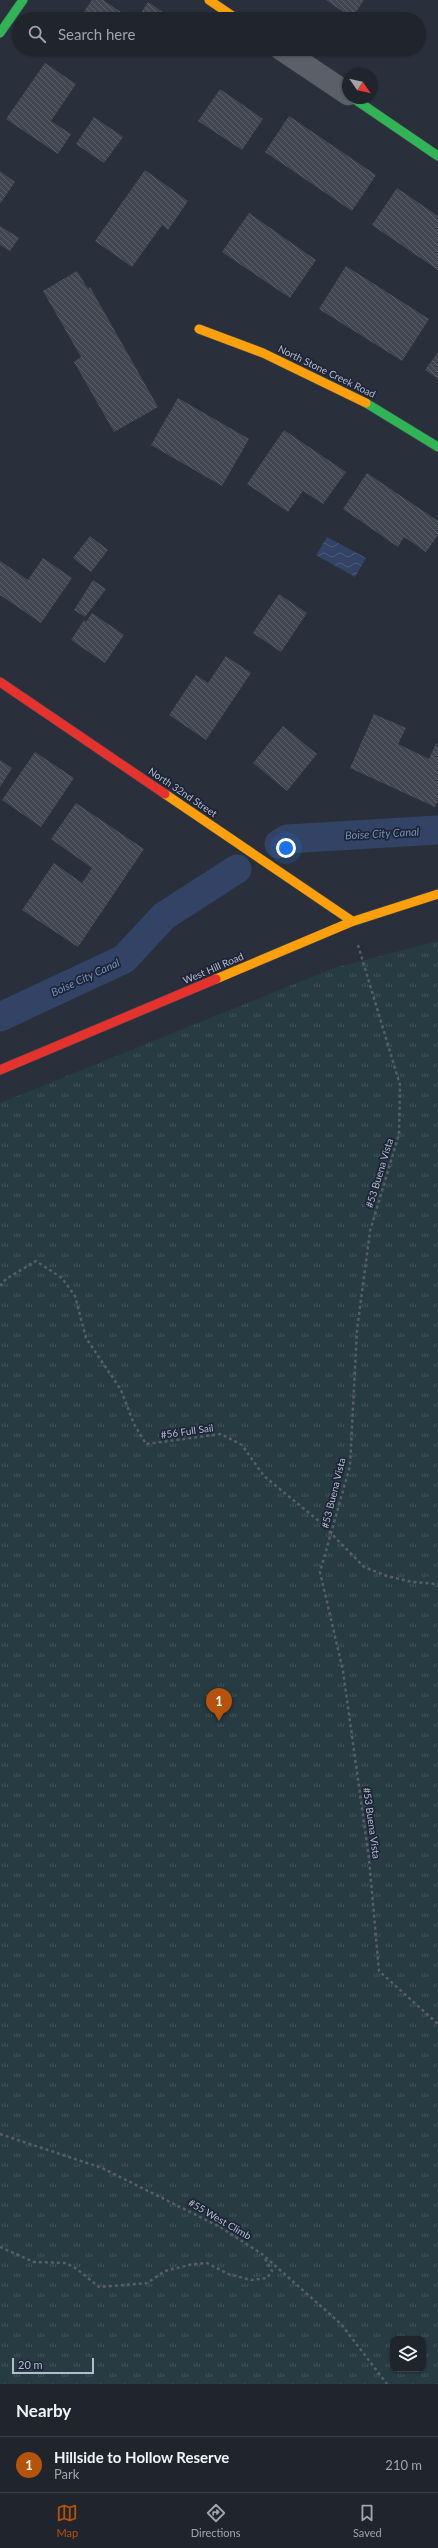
<!DOCTYPE html>
<html lang="en">
<head>
<meta charset="utf-8">
<style>
	body { margin:0; font-family:Lato,sans-serif; background:#282c34; color:#f1f3f6 }
	.controls { position:absolute; right:12px; bottom:12px; display:grid; overflow:hidden; border-radius:8px; box-shadow:0 1px 3px #0004 }
	.controls button { width:36px; height:36px; display:grid; place-items:center; padding:0; border:0; border-bottom:1px solid #3d4148; background:#20242c; color:#f1f3f6; font:20px sans-serif }
	.compass { position:absolute; left:342px; top:68px; width:36px; height:36px; border-radius:50%; background:#20242c; box-shadow:0 1px 3px #0004; rotate:124deg }
	.scale { position:absolute; left:12px; bottom:10px; width:82px; box-sizing:border-box; padding-left:4px; border:2px solid #b4bbcc; border-top:0; font-size:11px; line-height:14px; white-space:nowrap; color:#b4bbcc; -webkit-text-stroke:3px #1c2537; paint-order:stroke }
	.you { position:absolute; left:286px; top:848px; width:14px; height:14px; margin:-10px; border:3px solid #fff; border-radius:50%; background:#1a73e8; box-shadow:0 0 0 6px #1a73e833 }
	.badge { display:grid; place-items:center; width:26px; height:26px; border-radius:50%; background:#b45309; color:#fff; font-size:13px; font-weight:700 }
	.pin { position:absolute; translate:-50% -33px; filter:drop-shadow(0 1px 2px #0008) }
	.pin::after { content:''; position:absolute; top:21px; width:14px; height:12px; background:inherit; clip-path:polygon(0 0,100% 0,50% 100%) }
	.list { margin:0; padding:0; list-style:none }
	h2 { display:flex; justify-content:space-between; align-items:center; height:52px; margin:0; padding:0 16px; font-size:17px }
	h2 small { font-size:13px; font-weight:400; color:#a2a4a9 }
	.list li { display:grid; grid-template-columns:26px 1fr auto; gap:12px; align-items:center; box-sizing:border-box; height:56px; padding:0 16px; border-top:1px solid #3d4148 }
	.list b { display:block; font-size:15px; white-space:nowrap }
	.list p { margin:0; font-size:13px; white-space:nowrap; color:#a2a4a9 }
	.list em { font-size:13px; font-style:normal; color:#a2a4a9 }
	.icon { flex:none; width:22px; height:22px; fill:none; stroke:currentColor; stroke-width:2; stroke-linecap:round; stroke-linejoin:round }
	.map { position:relative; flex:none; width:438px; height:2384px; overflow:hidden }
	.search { position:absolute; background:#20242c; box-shadow:0 1px 3px #0004; left:12px; right:12px; top:12px; height:44px; display:flex; align-items:center; gap:10px; box-sizing:border-box; padding:0 14px; border-radius:22px; color:#a2a4a9; font-size:15px }
	.sheet { height:108px; background:#20242c }
	nav { display:flex; justify-content:space-around; align-items:center; box-sizing:border-box; height:56px; border-top:1px solid #3d4148; background:#20242c; font-size:11px; color:#a2a4a9 }
	nav a { display:grid; justify-items:center; gap:2px }
	nav .on { color:#b45309 }
	.map>svg:first-child { display:block }
	.grass { fill:url(#grass-tufts); fill-rule:evenodd }
	.water { fill:url(#water-waves) }
	.lines { fill:none; stroke-linecap:round; stroke-linejoin:round }
	.canal { stroke:#324365; stroke-width:29 }
	.building { fill:url(#building-back-hatch) }
	.street-casing { stroke:#464b53; stroke-width:23 }
	.fast-casing { stroke:#464b53; stroke-width:10 }
	.slow-casing { stroke:#464b53; stroke-width:10 }
	.jam-casing { stroke:#464b53; stroke-width:10 }
	.path { stroke:#585d66; stroke-width:2.5; stroke-dasharray:3 3; stroke-linecap:butt }
	.street { stroke:#5b5f68; stroke-width:22 }
	.fast { stroke:#30b455; stroke-width:9 }
	.slow { stroke:#ff9f0a; stroke-width:9 }
	.jam { stroke:#e5322d; stroke-width:9 }
	.labels { text-anchor:middle; dominant-baseline:central; stroke-width:3.5; stroke-linejoin:round; paint-order:stroke }
	.street-label { font-size:10px; fill:#b4bbcc; stroke:#1c2537 }
	.water-label { font-size:11px; font-style:italic; fill:#788eb6; stroke:#1c2537 }
</style>
</head>
<body>
<div class="map">
<svg width="438" height="2384" viewBox="0 0 438 2384">
	<defs>
		<pattern id="grass-tufts" width="24" height="20" patternUnits="userSpaceOnUse"><rect width="24" height="20" fill="#263b42"/><path d="M3 7l-1-3M5 7V3M7 7l1-3M15 17l-1-3M17 17v-4M19 17l1-3" fill="none" stroke="#43555c"/></pattern>
		<pattern id="water-waves" width="16" height="10" patternUnits="userSpaceOnUse"><rect width="16" height="10" fill="#324365"/><path d="M0 5q4-4 8 0t8 0" fill="none" stroke="#4d5c7a"/></pattern>
		<pattern id="building-back-hatch" width="6" height="6" patternUnits="userSpaceOnUse"><rect width="6" height="6" fill="#424650"/><path d="M-1 5l2 2M0 0l6 6M5-1l2 2" fill="none" stroke="#5b5f68"/></pattern>
	</defs>
	<rect width="100%" height="100%" fill="#2a303b"/>
	<path class="grass" d="M438,941V2384H0V1103L334,968ZM393,2339H423V2369H393Z"/>
	<polygon class="water" points="327,537 366,558 355,577 316,555"/>
	<g class="lines">
		<g class="canal">
			<polyline points="279,844 287,839 438,830"/>
			<polyline points="0,1017 124,959 164,916 237,869"/>
		</g>
	</g>
	<g class="building">
		<polygon points="92,0 103,0 127,16 125,19 79,19"/>
		<polygon points="326,0 364,0 352,18"/>
		<polygon points="148,2 173,19 137,19"/>
		<polygon points="45,63 76,84 51,121 71,134 58,154 6,119"/>
		<polygon points="220,89 263,119 242,150 198,121"/>
		<polygon points="289,116 376,175 352,211 265,152"/>
		<polygon points="94,117 123,137 104,163 76,144"/>
		<polygon points="145,170 188,201 168,230 162,225 132,267 95,241"/>
		<polygon points="0,171 15,182 0,204"/>
		<polygon points="397,188 438,216 438,270 372,225"/>
		<polygon points="249,213 316,260 290,298 222,252"/>
		<polygon points="0,226 19,238 10,251 0,245"/>
		<polygon points="346,266 429,319 402,361 319,309"/>
		<polygon points="77,271 88,289 90,287 158,407 114,432 74,362 81,357 43,291"/>
		<polygon points="438,352 438,379 425,370"/>
		<polygon points="178,398 249,439 222,486 151,445"/>
		<polygon points="284,430 346,472 323,504 303,491 288,512 247,484"/>
		<polygon points="367,473 438,521 438,535 426,552 404,537 398,547 343,509"/>
		<polygon points="90,536 108,550 91,572 73,558"/>
		<polygon points="43,558 72,578 41,623 0,595 0,561 28,580"/>
		<polygon points="93,580 106,589 85,617 74,610"/>
		<polygon points="279,594 307,613 281,652 253,633"/>
		<polygon points="92,613 124,635 105,663 71,640 84,620 86,622"/>
		<polygon points="226,656 251,673 206,740 169,715 196,675 208,683"/>
		<polygon points="374,714 406,728 398,744 429,759 436,743 438,744 438,800 435,807 350,768"/>
		<polygon points="283,726 317,754 287,791 253,763"/>
		<polygon points="35,752 74,778 41,827 2,800"/>
		<polygon points="0,760 12,768 0,787"/>
		<polygon points="76,803 144,849 78,947 22,910 54,863 82,883 92,868 51,839"/>
	</g>
	<g class="lines">
		<g class="street-casing">
			<polyline id="street" points="281,49 348,94"/>
		</g>
		<g class="fast-casing">
			<g id="fast">
				<polyline points="0,33 23,0"/>
				<polyline points="353,98 438,156"/>
				<polyline points="366,403 438,447"/>
			</g>
		</g>
		<g class="slow-casing">
			<g id="slow">
				<polyline points="209,0 237,19"/>
				<polyline points="199,329 263,353 366,403"/>
				<polyline points="165,794 352,921"/>
				<polyline points="216,979 351,922 438,894"/>
			</g>
		</g>
		<g class="jam-casing">
			<g id="jam">
				<polyline points="0,682 165,794"/>
				<polyline points="0,1070 216,979"/>
			</g>
		</g>
		<g class="path">
			<polyline points="358,945 400,1085 399,1134 370,1231 357,1330 350,1466 320,1572 343,1671 369,1859 379,1971 438,2024"/>
			<polyline points="0,1286 6,1279 36,1261 62,1278 75,1296 86,1338 121,1390 134,1424 146,1444 221,1434 242,1445 264,1476 320,1522 364,1567 387,1576 412,1582 438,1584"/>
			<polyline points="0,2134 102,2168 220,2227 262,2254 341,2324 387,2384"/>
			<polyline points="0,2247 34,2262 66,2263 77,2269 99,2287 147,2283 165,2271 193,2264 207,2263 228,2274 251,2280 267,2278 272,2271 264,2257"/>
		</g>
		<use href="#street" class="street"/>
		<use href="#fast" class="fast"/>
		<use href="#slow" class="slow"/>
		<use href="#jam" class="jam"/>
	</g>
	<g class="labels">
		<g class="street-label">
			<text transform="translate(327 371) rotate(26)">North Stone Creek Road</text>
			<text transform="translate(183 792) rotate(34)">North 32nd Street</text>
			<text transform="translate(213 968) rotate(-23)">West Hill Road</text>
			<text transform="translate(379 1173) rotate(-73)">#53 Buena Vista</text>
			<text transform="translate(187 1431) rotate(-8)">#56 Full Sail</text>
			<text transform="translate(333 1493) rotate(-76)">#53 Buena Vista</text>
			<text transform="translate(372 1823) rotate(82)">#53 Buena Vista</text>
			<text transform="translate(220 2219) rotate(30)">#55 West Climb</text>
		</g>
		<g class="water-label">
			<text transform="translate(382 833) rotate(-3)">Boise City Canal</text>
			<text transform="translate(85 977) rotate(-25)">Boise City Canal</text>
		</g>
	</g>
</svg>
<div class="controls">
<button><svg class="icon" aria-label="layers" viewBox="0 0 24 24"><path d="M12 4l9 5-9 5-9-5zM3 14l9 5 9-5"/></svg></button>
</div>
<svg class="compass" viewBox="-18 -18 36 36"><path d="M0-13l5 13h-10z" fill="#e53935"/><path d="M0 13l5-13h-10z" fill="#a2a4a9"/></svg>
<div class="scale">20 m</div>
<div class="you"></div>
<div class="pin badge" style="left:219px;top:1721px">1</div>
<div class="search"><svg class="icon" aria-label="search" viewBox="0 0 24 24"><circle cx="10" cy="10" r="6"/><path d="M15 15l6 6"/></svg>Search here</div>
</div>
<section class="sheet">
<h2>Nearby<small></small></h2>
<ul class="list">
<li><span class="badge">1</span><div><b>Hillside to Hollow Reserve</b><p>Park</p></div><em>210 m</em></li>
</ul>
</section>
<nav>
<a class="on"><svg class="icon" aria-label="map" viewBox="0 0 24 24"><path d="M3 6l6-2 6 2 6-2v14l-6 2-6-2-6 2zM9 4v14M15 6v14"/></svg>Map</a>
<a><svg class="icon" aria-label="directions" viewBox="0 0 24 24"><path d="M12 3l9 9-9 9-9-9zM9 14v-3h6M13 9l2 2-2 2"/></svg>Directions</a>
<a><svg class="icon" aria-label="saved" viewBox="0 0 24 24"><path d="M7 4h10v16l-5-4-5 4z"/></svg>Saved</a>
</nav>
</body>
</html>
